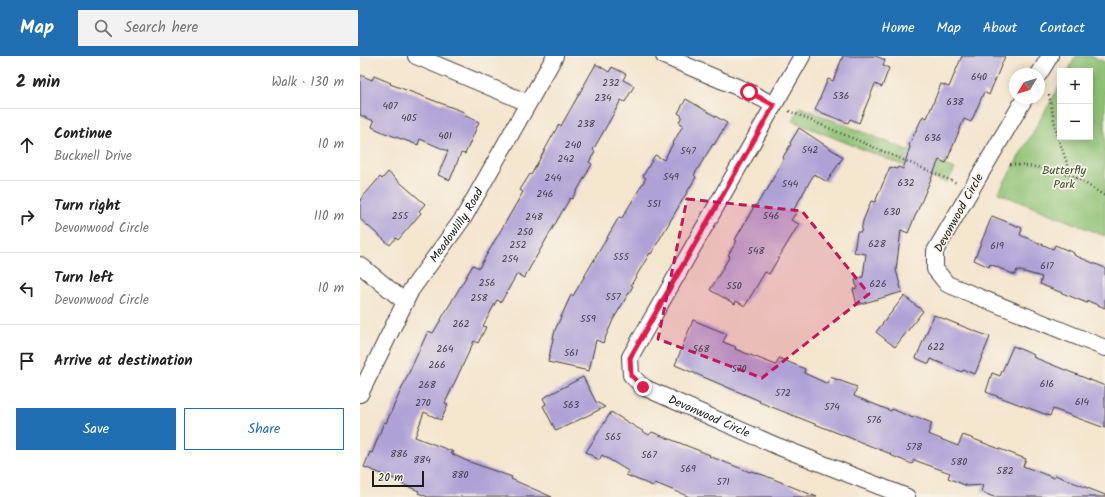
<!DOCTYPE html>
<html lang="en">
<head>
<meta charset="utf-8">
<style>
	body { margin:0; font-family:Kalam,sans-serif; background:#f2f2f2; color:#222 }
	.controls { position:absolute; right:12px; top:12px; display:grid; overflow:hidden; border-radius:0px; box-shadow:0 2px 10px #0003 }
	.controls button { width:36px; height:36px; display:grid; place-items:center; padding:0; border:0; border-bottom:1px solid #e0e0e0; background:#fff; color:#222; font:20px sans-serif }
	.compass { position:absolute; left:649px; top:12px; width:36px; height:36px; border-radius:50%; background:#fff; box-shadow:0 2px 10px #0003; rotate:232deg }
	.scale { position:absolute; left:12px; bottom:10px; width:52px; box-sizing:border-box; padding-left:4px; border:2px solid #1c1c1c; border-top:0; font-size:11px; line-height:14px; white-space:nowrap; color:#1c1c1c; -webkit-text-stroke:3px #f7f3e8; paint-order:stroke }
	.stop { position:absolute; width:12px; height:12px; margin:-9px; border:3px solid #e11d48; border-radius:50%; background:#fff }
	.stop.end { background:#e11d48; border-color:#fff; box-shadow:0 1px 4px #0008 }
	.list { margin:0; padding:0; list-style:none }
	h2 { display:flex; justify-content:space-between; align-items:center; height:52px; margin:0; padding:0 16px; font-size:17px }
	h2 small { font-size:13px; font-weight:400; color:#767676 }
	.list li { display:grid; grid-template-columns:26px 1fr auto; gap:12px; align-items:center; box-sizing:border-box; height:72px; padding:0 16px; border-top:1px solid #e0e0e0 }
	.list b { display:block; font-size:15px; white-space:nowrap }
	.list p { margin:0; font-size:13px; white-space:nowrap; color:#767676 }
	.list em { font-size:13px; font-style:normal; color:#767676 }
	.actions { display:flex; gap:8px; padding:12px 16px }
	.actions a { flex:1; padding:9px 0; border:1px solid #1f6fb2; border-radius:0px; text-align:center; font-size:14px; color:#1f6fb2 }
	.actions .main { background:#1f6fb2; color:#fff }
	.icon { flex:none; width:22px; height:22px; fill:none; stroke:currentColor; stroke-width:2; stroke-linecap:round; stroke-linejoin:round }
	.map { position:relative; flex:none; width:745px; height:441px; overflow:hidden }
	header { display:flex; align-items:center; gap:24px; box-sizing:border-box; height:56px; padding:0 20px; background:#1f6fb2; color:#fff }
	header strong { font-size:19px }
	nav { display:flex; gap:22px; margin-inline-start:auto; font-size:14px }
	.search { width:280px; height:36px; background:#f2f2f2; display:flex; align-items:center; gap:10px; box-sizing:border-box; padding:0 14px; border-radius:0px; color:#767676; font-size:15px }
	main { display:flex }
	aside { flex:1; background:#fff }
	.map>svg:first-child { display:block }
	.grass { fill:url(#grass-tufts); stroke:#566f48 }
	.green { fill:#8fc274; stroke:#566f48 }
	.building { fill:#aea1d6 }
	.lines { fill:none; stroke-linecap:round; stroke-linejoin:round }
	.street-casing { stroke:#3c3a37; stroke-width:18 }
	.path { stroke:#3c3a37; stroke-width:2.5; stroke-dasharray:1 3; stroke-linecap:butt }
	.street { stroke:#fff; stroke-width:16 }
	.route { stroke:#e11d48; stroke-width:5 }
	.marked { fill:#c2185b; fill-opacity:0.2; stroke:#c2185b; stroke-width:3; stroke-dasharray:8 5; stroke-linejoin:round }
	.labels { text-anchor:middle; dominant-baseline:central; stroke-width:3.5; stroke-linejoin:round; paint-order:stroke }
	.number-label { font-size:10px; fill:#403d4a }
	.park-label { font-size:12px; fill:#44563b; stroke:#f7f3e8 }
	.street-label { font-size:12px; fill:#1c1c1c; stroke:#f7f3e8 }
</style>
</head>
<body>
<header>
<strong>Map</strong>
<div class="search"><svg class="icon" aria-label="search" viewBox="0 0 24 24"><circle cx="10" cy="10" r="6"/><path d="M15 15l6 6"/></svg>Search here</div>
<nav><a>Home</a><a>Map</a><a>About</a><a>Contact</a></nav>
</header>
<main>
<aside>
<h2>2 min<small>Walk · 130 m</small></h2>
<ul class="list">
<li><svg class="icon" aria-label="ahead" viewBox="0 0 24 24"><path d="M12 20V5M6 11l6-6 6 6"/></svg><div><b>Continue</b><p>Bucknell Drive</p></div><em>10 m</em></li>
<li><svg class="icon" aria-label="right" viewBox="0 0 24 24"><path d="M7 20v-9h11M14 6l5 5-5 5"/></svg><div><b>Turn right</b><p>Devonwood Circle</p></div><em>110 m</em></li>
<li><svg class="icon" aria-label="left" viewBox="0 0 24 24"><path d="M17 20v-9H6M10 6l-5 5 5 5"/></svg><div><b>Turn left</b><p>Devonwood Circle</p></div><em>10 m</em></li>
<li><svg class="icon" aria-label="arrive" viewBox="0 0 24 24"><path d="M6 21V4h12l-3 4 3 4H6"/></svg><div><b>Arrive at destination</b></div></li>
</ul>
<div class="actions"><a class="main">Save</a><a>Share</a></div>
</aside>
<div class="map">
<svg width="745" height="441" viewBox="0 0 745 441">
	<defs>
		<pattern id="grass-tufts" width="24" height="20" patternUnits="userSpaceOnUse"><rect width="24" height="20" fill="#8fc274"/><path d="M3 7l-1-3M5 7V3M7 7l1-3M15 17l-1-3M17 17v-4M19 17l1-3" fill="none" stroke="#7ba664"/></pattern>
	</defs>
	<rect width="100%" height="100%" fill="#f7f3e8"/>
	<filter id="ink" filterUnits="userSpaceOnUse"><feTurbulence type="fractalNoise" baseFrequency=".025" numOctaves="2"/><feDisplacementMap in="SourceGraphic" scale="8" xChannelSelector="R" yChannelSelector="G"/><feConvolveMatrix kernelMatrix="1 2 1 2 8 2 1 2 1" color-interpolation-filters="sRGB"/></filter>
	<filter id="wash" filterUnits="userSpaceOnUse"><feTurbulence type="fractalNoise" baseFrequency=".012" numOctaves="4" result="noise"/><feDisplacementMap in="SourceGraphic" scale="16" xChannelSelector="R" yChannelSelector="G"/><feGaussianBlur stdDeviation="0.9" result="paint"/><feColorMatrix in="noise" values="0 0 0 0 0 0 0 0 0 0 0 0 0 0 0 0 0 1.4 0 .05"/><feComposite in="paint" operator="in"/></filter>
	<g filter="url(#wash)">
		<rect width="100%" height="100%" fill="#f4e5cd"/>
		<polygon class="grass" points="440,51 595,113 587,127 432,65"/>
		<polygon class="green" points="716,0 730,0 745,6 745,180 638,137 700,29 700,81 730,81 730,15 708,15"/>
		<g id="blocks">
			<g class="building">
				<polygon points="483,0 516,0 525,4 523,10 529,12 522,31 515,28 499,67 490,63 488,67 455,54 468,23 473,25"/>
				<polygon points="602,0 645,0 629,39 624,36 611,66 604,63 586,107 579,104 548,177 541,174 536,214 542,236 497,249 493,233 497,232 495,224 503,221 506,198 494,196 497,176 501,176 503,165 511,145 515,146 530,111 537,113 538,111 543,113 550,91 549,89 563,60 567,62 581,28 589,31"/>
				<polygon points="236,8 249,16 252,11 266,18 263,24 274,30 265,46 261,44 254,57 233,94 235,96 229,106 232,108 221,128 212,143 210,142 164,222 157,218 141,246 137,244 123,270 126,271 118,287 114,285 85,347 88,349 81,364 64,356 55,381 94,396 93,397 90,397 107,405 152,421 151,423 192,441 68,441 58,437 59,435 42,428 42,426 4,411 10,396 12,397 24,366 26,367 68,275 73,277 113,209 119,212 163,136 160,134 170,118 171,119 199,68 201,70"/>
				<polygon points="0,19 12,24 14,20 31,27 30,28 104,56 103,59 119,66 105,98 101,97 90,124 78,119 88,95 60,83 58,89 25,77 12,71 14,65 0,59"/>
				<polygon points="326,43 367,67 354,89 353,88 334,119 336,121 291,198 290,197 271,229 273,230 253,264 243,287 236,284 229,315 188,306 195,274 211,239 213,240 259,161 262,162 286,122 283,120 295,99 304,104 323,69 319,66 322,60 318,57"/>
				<polygon points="439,72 483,101 467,126 454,118 433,155 436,157 431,164 439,168 409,218 405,216 385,250 376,245 375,248 350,234 370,200 368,199 377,185 375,184 395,149 396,150 405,135 406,136 424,102 423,101 431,88 430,87"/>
				<polygon points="28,116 65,148 59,155 61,157 38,184 36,182 30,189 0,163 0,144 20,121 22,123"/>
				<polygon points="632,160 662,172 660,179 693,193 695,189 714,197 714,199 745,212 745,252 728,245 727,247 680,228 682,221 657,214 655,219 630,208 629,211 614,204"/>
				<polygon points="544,240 563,255 535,291 516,276"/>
				<polygon points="574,259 630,281 615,318 603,314 602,316 571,303 569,308 556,302"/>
				<polygon points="333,264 367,278 363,286 376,291 375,293 416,309 419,302 445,313 444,317 468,328 470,321 497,331 494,340 531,355 532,353 553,362 554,360 572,367 568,378 598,390 603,379 666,403 663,410 694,422 695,419 745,439 745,441 634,441 621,436 623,429 607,430 588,422 590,417 554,404 552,408 530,399 531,398 399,346 400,345 315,309"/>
				<polygon points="653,290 674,299 673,301 745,330 745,372 693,353 690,360 626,336 632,317 640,320"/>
				<polygon points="223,321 236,346 245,351 196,375 183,350 186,348 183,342"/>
				<polygon points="251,356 289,379 292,376 350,399 349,400 390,416 391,415 406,420 457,441 330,441 295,427 293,430 266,419 268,415 242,399 239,404 226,396"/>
			</g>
		</g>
	</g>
	<g filter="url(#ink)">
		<use href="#blocks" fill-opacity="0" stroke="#3c3a37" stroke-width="1"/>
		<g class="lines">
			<g class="street-casing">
				<g id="street">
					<polyline points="56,0 168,47"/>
					<polyline points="304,0 389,36 414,49"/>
					<path id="s1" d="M442,0L270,301L271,319L283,331L417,390L547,441"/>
					<polyline points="679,18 690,0"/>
					<polyline points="665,42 575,195 575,213 587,228 745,292"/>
					<polyline points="0,209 45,246"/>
					<path id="s2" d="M0,338L51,234L104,161L195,0"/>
				</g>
			</g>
			<g class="path">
				<polyline points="689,39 697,79 711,118"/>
				<polyline points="429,55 597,127"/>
				<polyline points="650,108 683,112 712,119 745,140"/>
			</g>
			<use href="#street" class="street"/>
		</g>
	</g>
	<g class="lines" filter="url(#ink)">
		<polyline class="route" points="283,331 271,319 270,302 414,49 389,36"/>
	</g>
	<path class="marked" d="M327,143L442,155L509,238L402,322L298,283Z"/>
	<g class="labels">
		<g class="number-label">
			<text x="619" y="21">640</text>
			<text x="251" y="27">232</text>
			<text x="481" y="40">536</text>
			<text x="243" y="42">234</text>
			<text x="595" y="46">638</text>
			<text x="30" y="50">407</text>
			<text x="49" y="62">405</text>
			<text x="226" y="68">238</text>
			<text x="85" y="80">401</text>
			<text x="573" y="82">636</text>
			<text x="213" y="89">240</text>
			<text x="450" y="94">542</text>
			<text x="328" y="95">547</text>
			<text x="206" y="103">242</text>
			<text x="311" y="121">549</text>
			<text x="193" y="122">244</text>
			<text x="546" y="127">632</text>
			<text x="430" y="128">544</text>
			<text x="185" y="138">246</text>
			<text x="294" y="148">551</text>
			<text x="532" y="156">630</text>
			<text x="40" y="160">255</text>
			<text x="411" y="160">546</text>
			<text x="174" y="161">248</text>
			<text x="165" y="176">250</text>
			<text x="517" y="188">628</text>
			<text x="158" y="189">252</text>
			<text x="637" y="190">619</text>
			<text x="396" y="195">548</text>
			<text x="261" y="201">555</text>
			<text x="150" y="203">254</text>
			<text x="687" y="210">617</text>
			<text x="127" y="227">256</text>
			<text x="518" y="228">626</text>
			<text x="374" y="230">550</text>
			<text x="253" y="241">557</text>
			<text x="119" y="242">258</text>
			<text x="228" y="263">559</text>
			<text x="101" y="268">262</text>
			<text x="576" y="291">622</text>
			<text x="85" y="293">264</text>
			<text x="341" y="293">568</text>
			<text x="211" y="297">561</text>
			<text x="77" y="309">266</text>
			<text x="379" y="313">570</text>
			<text x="687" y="328">616</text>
			<text x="67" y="329">268</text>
			<text x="423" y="337">572</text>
			<text x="722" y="346">614</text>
			<text x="63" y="347">270</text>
			<text x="211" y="349">563</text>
			<text x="472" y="351">574</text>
			<text x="514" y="364">576</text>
			<text x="253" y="381">565</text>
			<text x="554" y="391">578</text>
			<text x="39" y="398">886</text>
			<text x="289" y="399">567</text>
			<text x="62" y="404">884</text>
			<text x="599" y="406">580</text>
			<text x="328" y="413">569</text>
			<text x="645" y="415">582</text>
			<text x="100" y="419">880</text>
			<text x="363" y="426">571</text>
		</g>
		<g class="park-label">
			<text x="704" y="114">Butterfly<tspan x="704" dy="14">Park</tspan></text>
		</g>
		<g class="street-label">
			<text transform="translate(599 157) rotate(-61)">Devonwood Circle</text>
			<text stroke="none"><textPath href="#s2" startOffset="195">Meadowlilly Road</textPath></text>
			<text stroke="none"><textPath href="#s1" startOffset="454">Devonwood Circle</textPath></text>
		</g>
	</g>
</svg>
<div class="controls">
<button>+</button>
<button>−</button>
</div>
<svg class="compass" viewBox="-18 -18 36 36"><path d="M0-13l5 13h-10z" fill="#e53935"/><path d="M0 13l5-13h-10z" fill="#767676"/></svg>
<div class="scale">20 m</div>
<div class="stop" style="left:389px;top:36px"></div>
<div class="stop end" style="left:283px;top:331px"></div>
</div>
</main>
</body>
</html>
